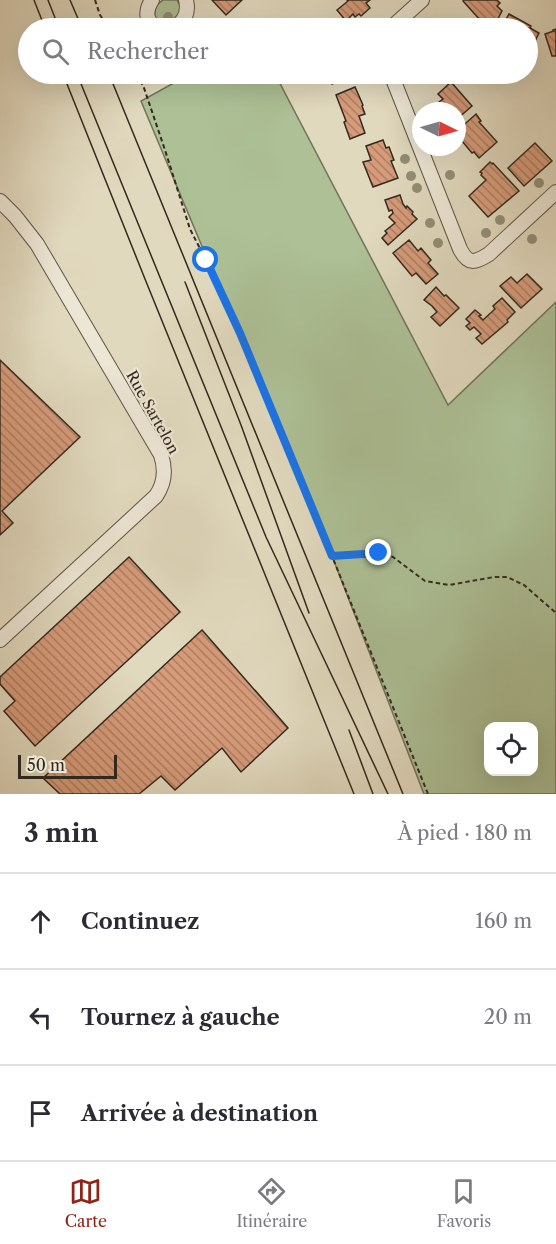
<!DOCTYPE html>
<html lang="fr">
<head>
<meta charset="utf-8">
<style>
	body { margin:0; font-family:"Libre Caslon Text",serif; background:#f7f7f7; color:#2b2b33 }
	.controls { position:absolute; right:18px; bottom:18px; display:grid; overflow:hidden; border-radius:12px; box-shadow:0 6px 24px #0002 }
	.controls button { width:54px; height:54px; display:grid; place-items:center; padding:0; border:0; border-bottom:2px solid #e1e1e2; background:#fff; color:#2b2b33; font:30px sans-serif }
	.compass { position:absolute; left:412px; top:102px; width:54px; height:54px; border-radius:50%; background:#fff; box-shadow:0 6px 24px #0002; rotate:95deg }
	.scale { position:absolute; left:18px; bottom:15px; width:99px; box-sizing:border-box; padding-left:6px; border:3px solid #33291e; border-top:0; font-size:16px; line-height:21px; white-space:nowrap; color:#33291e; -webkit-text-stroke:4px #ece6d5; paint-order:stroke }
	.stop { position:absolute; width:18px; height:18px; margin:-14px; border:4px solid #1a73e8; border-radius:50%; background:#fff }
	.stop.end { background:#1a73e8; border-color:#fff; box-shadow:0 2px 6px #0008 }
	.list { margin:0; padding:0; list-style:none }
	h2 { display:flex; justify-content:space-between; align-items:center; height:78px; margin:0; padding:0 24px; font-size:26px }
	h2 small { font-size:20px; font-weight:400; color:#7c7c81 }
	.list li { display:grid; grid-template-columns:39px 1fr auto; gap:18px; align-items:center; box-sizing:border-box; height:96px; padding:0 24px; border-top:2px solid #e1e1e2 }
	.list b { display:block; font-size:22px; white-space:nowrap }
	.list em { font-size:20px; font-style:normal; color:#7c7c81 }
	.icon { flex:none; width:33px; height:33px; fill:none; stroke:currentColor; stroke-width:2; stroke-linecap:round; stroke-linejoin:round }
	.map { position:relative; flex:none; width:556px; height:794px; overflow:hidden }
	.search { position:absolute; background:#fff; box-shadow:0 6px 24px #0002; left:18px; right:18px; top:18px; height:66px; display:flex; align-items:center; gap:15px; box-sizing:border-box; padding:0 21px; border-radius:33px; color:#7c7c81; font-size:22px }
	.sheet { height:366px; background:#fff }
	nav { display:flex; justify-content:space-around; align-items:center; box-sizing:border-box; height:84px; border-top:2px solid #e1e1e2; background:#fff; font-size:16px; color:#7c7c81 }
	nav a { display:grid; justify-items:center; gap:3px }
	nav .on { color:#8f2418 }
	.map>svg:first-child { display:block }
	.grass { fill:url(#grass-tufts); stroke:#70745a; stroke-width:1.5 }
	.park { fill:#adc096; stroke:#70745a; stroke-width:1.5; fill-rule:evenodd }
	.building { fill:url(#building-back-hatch); stroke:#33291e; stroke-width:1.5 }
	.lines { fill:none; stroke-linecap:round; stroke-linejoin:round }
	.minor-casing { stroke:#5e5546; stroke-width:16 }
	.path { stroke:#33291e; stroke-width:2; stroke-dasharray:4.5 3; stroke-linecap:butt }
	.minor { stroke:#ece6d5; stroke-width:14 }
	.tram { stroke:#33291e; stroke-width:1.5 }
	.tree { fill:#928d76 }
	.route { stroke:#1a73e8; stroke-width:8 }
	.labels { text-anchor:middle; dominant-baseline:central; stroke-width:4.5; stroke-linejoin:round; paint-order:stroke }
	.street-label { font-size:15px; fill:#33291e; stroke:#ece6d5 }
</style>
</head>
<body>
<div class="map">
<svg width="556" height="794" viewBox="0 0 556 794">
	<defs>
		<pattern id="grass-tufts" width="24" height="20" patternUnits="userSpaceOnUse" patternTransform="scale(1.5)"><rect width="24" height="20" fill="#adc096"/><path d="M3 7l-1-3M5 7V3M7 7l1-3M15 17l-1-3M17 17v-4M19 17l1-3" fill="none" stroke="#8d9c7a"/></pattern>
		<pattern id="building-back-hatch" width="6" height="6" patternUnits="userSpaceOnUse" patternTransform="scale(1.5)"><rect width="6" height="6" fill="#d69b79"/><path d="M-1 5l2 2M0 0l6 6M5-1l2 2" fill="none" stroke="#ae7e63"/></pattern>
	</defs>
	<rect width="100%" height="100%" fill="#e1d9be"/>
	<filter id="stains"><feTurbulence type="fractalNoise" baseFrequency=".00333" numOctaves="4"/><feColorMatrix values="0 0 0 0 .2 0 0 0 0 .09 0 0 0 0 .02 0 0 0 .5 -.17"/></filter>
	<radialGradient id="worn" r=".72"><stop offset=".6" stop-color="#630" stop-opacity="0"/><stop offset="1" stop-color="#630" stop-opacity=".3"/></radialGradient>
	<path class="grass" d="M163,0H177C188,15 171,29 155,19C154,10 155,5 163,0Z"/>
	<path class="park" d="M190,74H275L448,405L556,302V794H424L332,556L141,101ZM488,726H534V772H488Z"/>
	<g class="building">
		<polygon points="212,0 242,0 226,15"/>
		<polygon points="347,0 370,0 366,3 370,8 361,16 359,14 355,17 353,14 346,21 337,10 348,1"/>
		<polygon points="464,0 497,0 500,3 497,6 502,11 493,28 489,28 481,21 463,1"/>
		<polygon points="509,14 531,26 530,28 539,33 529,53 528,52 528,28 501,28"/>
		<polygon points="556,29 556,56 552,56 545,34 554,31 553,30"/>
		<polygon points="328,74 357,74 332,84"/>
		<polygon points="451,82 472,106 457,119 457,111 447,111 439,102 443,99 438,94"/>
		<polygon points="355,87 363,105 362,106 365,114 359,116 365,133 350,139 344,122 346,121 336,95"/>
		<polygon points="476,114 481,121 479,122 497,142 479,158 474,152 472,153 457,135 457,131"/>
		<polygon points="383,140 386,148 389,147 394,160 391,161 398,178 373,187 363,162 371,160 366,146"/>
		<polygon points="535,143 552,161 524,186 508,168"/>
		<polygon points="490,162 492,164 493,163 519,191 488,217 469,196 486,180 481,175 482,173 480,172"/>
		<polygon points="400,195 403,204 406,208 407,206 413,212 412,214 417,219 388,245 382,238 387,233 385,231 395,223 389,217 393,213 392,210 389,211 385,200"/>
		<polygon points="409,240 418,251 421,248 431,260 428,263 438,274 426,284 416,273 412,276 393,253"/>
		<polygon points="527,274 542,289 521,308 500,286 511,277 517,283"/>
		<polygon points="436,287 444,296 446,295 459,308 440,326 431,317 437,312 432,306 424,300"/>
		<polygon points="502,298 515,312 507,320 508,322 482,344 476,338 481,334 474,327 470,330 466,326 470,323 466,319 475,310 481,315 479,316 483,320 495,309 493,306"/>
		<polygon points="0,360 80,437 2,511 13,523 0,535"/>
		<polygon points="129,557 180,612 35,746 4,711 15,701 0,684 0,677"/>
		<polygon points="202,630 288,728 241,772 222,748 175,790 161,776 139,794 60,794 43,778"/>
	</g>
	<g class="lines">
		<g class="minor-casing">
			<g id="minor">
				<path d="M152,0C145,11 145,22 158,28"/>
				<path d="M172,28C185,23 189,13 186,0"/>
				<polyline points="391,28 422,0"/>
				<path d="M391,74L460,249C468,265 475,263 489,254L556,192"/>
				<path d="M0,201L15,216L37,244L161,455C166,470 165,483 156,496L0,640"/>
			</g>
		</g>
		<g class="path">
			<polyline points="95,0 100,15 109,28"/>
			<polyline points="137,74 144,88 165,150 190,229 214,276 240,333 332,556 428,794"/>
			<polyline points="332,556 379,553 393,557 425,581 449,585 494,577 507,577 524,585 556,613"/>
		</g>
		<use href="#minor" class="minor"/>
		<g class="tram">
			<polyline points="34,0 45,28"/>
			<polyline points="48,0 59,28"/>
			<polyline points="70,0 82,28"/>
			<polyline points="63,74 145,279 354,794"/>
			<polyline points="77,74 266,537 388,794"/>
			<polyline points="109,74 403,794"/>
			<polyline points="185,282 241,425 309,613"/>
			<polyline points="349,730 373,794"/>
		</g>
	</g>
	<g class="tree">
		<circle cx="168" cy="17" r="5"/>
		<circle cx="405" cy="159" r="5"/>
		<circle cx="450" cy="175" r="5"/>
		<circle cx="411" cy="176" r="5"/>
		<circle cx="539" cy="183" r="5"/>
		<circle cx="417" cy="188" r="5"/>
		<circle cx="500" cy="220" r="5"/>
		<circle cx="430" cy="223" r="5"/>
		<circle cx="486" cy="233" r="5"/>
		<circle cx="532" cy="239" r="5"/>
		<circle cx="438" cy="243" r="5"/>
	</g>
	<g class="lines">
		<polyline class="route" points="206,260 240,333 332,556 379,553"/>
	</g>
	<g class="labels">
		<g class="street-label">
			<text transform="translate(153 412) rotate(61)">Rue Sartelon</text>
		</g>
	</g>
	<rect width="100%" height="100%" filter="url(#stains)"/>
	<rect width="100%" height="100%" fill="url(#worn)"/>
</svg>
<div class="controls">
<button><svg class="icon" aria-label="locate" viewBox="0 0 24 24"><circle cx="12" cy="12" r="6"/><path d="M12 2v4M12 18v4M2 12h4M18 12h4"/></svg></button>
</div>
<svg class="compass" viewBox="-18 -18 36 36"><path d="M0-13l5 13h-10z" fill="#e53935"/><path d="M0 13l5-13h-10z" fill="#7c7c81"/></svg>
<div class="scale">50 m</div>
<div class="stop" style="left:206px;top:260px"></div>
<div class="stop end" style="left:379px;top:553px"></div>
<div class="search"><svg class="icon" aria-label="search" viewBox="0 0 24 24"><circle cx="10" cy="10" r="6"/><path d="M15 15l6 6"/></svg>Rechercher</div>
</div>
<section class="sheet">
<h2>3 min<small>À pied · 180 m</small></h2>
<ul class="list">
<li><svg class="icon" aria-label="ahead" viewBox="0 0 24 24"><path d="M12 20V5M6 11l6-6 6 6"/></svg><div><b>Continuez</b></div><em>160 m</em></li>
<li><svg class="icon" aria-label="left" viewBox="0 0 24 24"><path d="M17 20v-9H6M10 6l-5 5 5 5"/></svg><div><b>Tournez à gauche</b></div><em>20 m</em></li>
<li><svg class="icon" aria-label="arrive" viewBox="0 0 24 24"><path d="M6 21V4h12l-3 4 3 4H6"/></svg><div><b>Arrivée à destination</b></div></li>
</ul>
</section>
<nav>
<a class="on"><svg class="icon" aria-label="map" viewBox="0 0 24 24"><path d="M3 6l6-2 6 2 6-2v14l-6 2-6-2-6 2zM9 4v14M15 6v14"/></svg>Carte</a>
<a><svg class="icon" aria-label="directions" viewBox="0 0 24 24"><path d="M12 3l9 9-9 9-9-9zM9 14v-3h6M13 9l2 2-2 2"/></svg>Itinéraire</a>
<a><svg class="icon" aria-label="saved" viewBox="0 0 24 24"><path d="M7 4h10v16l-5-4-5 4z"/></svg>Favoris</a>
</nav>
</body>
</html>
